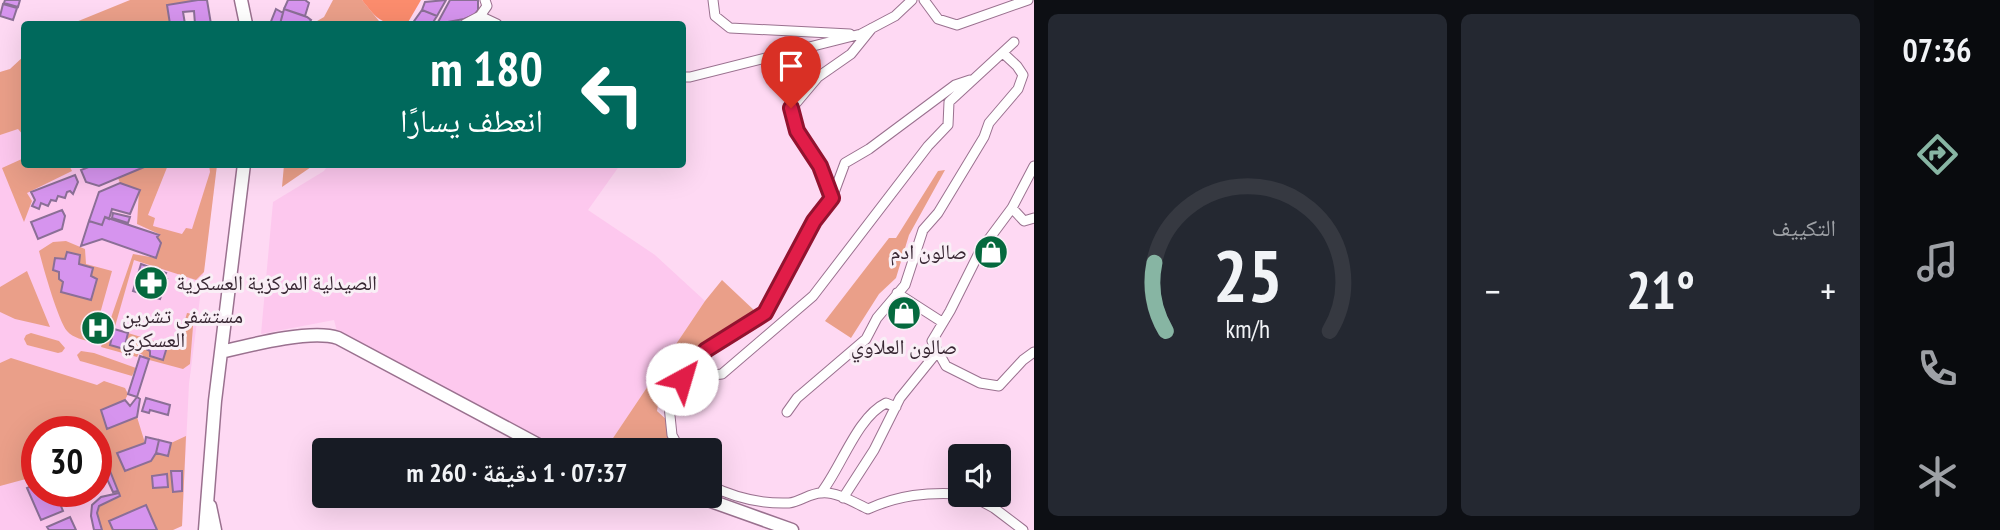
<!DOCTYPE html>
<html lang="ar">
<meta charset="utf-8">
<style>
body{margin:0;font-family:"PT Sans Narrow","Noto Naskh Arabic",sans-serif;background:#242831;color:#f1f3f6;direction:rtl;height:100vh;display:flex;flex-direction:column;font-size:26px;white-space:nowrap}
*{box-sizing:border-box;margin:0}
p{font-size:23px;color:#9ea1a6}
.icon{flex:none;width:38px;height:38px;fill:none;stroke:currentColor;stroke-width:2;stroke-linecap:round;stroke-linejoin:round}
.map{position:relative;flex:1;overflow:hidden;direction:ltr}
.side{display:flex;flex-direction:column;gap:14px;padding:14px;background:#0d0f14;width:840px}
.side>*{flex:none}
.guide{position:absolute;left:21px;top:21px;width:665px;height:147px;border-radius:7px;box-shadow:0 7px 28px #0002;direction:rtl;background:#00695c;color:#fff;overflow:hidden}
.tools{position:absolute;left:948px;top:444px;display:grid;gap:14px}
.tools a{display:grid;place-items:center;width:63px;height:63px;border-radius:7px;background:#171b24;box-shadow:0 7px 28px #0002;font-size:35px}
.speed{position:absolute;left:21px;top:416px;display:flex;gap:14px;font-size:35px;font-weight:700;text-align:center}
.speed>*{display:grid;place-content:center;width:91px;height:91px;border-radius:50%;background:#171b24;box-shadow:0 7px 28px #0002;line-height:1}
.speed .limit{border:10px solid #d22;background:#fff;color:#111}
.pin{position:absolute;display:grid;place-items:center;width:60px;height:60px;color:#fff;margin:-72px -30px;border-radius:50% 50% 50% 0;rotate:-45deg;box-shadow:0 0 7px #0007}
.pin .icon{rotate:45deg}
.me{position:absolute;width:77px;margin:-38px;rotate:39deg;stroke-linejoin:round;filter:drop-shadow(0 0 5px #0008)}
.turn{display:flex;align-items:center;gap:24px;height:147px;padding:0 28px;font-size:32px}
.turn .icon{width:91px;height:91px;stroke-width:2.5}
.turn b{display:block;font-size:49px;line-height:60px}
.big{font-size:52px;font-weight:700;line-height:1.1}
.side .tile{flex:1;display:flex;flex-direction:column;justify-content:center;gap:10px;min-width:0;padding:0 24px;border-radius:10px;background:#242831}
.side .dial{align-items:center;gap:0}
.dial svg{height:182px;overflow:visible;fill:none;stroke:#363941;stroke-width:7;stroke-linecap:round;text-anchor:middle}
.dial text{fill:#f1f3f6;stroke:none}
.heat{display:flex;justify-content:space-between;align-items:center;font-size:38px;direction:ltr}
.side .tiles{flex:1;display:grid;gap:14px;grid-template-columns:repeat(2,1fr)}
.trip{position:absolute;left:312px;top:438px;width:410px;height:70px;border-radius:7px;background:#171b24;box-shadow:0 7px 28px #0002;font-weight:700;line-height:70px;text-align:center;direction:rtl}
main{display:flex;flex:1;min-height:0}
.tabs{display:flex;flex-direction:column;width:126px;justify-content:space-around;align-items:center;background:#090b0e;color:#9ea1a6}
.tabs .icon{width:49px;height:49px}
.tabs .active{color:#87b5a3}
.tabs b{font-size:32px;color:#f1f3f6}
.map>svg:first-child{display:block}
.built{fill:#fdc8ee;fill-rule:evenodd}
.green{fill:#ea9f89}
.forest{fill:#fb8c6d}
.building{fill:#d694ee;stroke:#8b6f96;stroke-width:2}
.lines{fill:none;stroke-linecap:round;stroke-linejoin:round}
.street-casing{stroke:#9a718f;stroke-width:11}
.secondary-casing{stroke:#9a718f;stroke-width:15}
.street{stroke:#fff;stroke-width:9}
.secondary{stroke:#fff;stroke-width:12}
.route-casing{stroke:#92132f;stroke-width:18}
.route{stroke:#e11d48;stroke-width:12}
.labels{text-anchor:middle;stroke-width:6;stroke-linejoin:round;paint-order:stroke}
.poi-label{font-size:21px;fill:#372632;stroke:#f9eff6;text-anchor:start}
</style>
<main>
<nav class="tabs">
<b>07:36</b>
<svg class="icon active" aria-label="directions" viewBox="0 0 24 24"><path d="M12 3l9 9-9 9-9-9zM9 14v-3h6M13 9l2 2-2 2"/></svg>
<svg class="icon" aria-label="music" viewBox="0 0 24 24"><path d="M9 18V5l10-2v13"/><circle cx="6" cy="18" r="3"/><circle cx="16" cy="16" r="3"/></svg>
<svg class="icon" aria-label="phone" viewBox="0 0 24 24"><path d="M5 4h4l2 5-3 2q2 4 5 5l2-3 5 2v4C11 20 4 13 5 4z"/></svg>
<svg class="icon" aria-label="climate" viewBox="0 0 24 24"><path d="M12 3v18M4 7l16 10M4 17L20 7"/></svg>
</nav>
<section class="side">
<div class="tiles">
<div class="tile"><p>التكييف</p>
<div class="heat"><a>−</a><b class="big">21°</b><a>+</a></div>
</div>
<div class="tile dial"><svg viewBox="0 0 100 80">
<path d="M14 69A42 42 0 1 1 86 69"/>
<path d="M14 69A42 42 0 0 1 9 39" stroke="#87b5a3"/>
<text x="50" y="56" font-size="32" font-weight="700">25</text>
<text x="50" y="72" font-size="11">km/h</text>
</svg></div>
</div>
</section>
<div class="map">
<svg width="1034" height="530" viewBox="0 0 1034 530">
<rect width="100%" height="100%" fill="#fed9f3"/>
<path class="built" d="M24 56V164L217 165 189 384 182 526 173 530H0V72L10 69ZM37 432H96V492H37Z
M328 165H620L588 210 655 255 705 301 605 450H540L339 339 334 320 261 334 273 202 324 171Z"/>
<path class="green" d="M130 0H198L167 5 170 24H71Z
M333 0H362L379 21 377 24H312L324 17Z
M24 56V136L18 129 0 135V72L10 69Z
M24 158V164L69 165 72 171 27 193 32 201 24 222 2 168Z
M149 165H168L148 215 155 218 153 226 182 234 186 228 192 229 210 172 209 165H217L204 272 196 280 134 260 110 344 123 349 128 333 177 348 187 313 194 314 190 364 183 369 142 358 143 355 139 353 137 357 101 347 133 254 156 258 161 243 157 237 159 234 137 224 139 190 120 183 118 178Z
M284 165V164L314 165 282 187Z
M945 170 909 235 896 278 879 294 851 338 825 321 889 238H896L938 171Z
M66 241 85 249 86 264 112 271 92 342C84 340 73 338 67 331 58 320 43 267 39 251L53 242Z
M27 271 50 327 15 319 0 312V287Z
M722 280 756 312 676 361 680 368 662 381 657 411 669 422 676 450H605L705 301Z
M31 333 59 341 65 348 62 352 58 353 27 345 24 339 26 335Z
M81 351 94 353 136 368 132 376 84 362 80 361 77 355Z
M11 358 97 385 104 381 125 388 128 394 125 400 101 410 107 429 137 417 145 443 117 453 125 471 151 461 156 453 167 456 171 443 186 436 182 526 173 530H102L97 513 99 506 120 496 104 456 96 458V432H37V476L0 486V363Z"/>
<path class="forest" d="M362 0H421L407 24C381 25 377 19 362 0Z"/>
<path class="building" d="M5 0H20L18 7 4 3Z
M198 0H207L211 24H195L194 11 183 12 185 24H170L167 5Z
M288 0H305L309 3 305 16 284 9Z
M446 0 437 16 422 10 425 2Z
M450 0H478V10L474 15 464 19 437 24Z
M3 4 17 8 13 20 0 16Z
M276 9 283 13 280 24H270Z
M284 9 307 17 311 20 308 24H280Z
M422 10 437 16 432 24H412Z
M96 164H149V165L99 186 86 182 81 170Z
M75 175 78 182 73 194 70 191 67 192 65 198 58 196 56 201 51 200 48 206 41 203 39 209 32 206 35 200 31 192Z
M120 183 140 190 130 214 112 209 109 219 105 217 102 225 89 221 99 192Z
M62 210 65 216 62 229 38 239 31 222Z
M113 213 130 217 128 223 112 218Z
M105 217 159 235 157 237 161 243 156 258 102 239 81 246 89 221 102 225Z
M67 252 80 255 79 264 93 268 91 276 97 279 91 300 61 292 63 282 59 279V272L53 270 55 258 65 259Z
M141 264 166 273 163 278 167 279 160 299 133 291Z
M114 329 128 333 124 349 110 345Z
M146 340 167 347 163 360 150 356V351L144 348Z
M140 356 149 359 137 397 128 394Z
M137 397 140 399 137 417 107 429 101 410 125 400 130 406Z
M146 398 170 405 168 415 150 410 149 413 142 411Z
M146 437 159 440 156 453 151 461 125 471 117 453 145 443Z
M159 440 171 443 168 456 156 453Z
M104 456 118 491 113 492 97 457Z
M171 471H182V491L173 492Z
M167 474 168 487 153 488 152 476Z
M37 484V492H60L63 499 59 501 63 511 41 520 27 488Z
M119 493 120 496 99 506 97 513 102 530H94L91 516 92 505 101 497Z
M146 505 157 530H113L109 521Z
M70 517 76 530H49L47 527Z"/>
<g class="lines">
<g class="street-casing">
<path id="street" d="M713 0 715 16 730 28 850 34
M924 0 938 19 957 25 1028 0
M480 16 487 6 485 0
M465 24 480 16 497 24
M872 28 851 54 818 77 791 109 797 131 820 166 832 198 845 163 869 149 955 85 970 80
M682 77H690L861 34 895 16 912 0
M1034 166 1012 208 980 251 950 311 932 341 946 366 980 383 999 386 1023 360 1034 352
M1012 208 1024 221 1034 218
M897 293 942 322
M682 379 706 350 765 313 814 221 832 198
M787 412 797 398 866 339 877 318 905 285 923 230 938 213 984 137 989 123 1018 89 1023 75 1017 66 1003 53
M680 450 672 435 668 396 682 379 722 374 813 296 928 146 948 125 949 102 1014 42
M709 485C733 497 762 504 789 503 800 502 810 493 821 493 836 491 855 503 868 509 899 495 927 492 961 494
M821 493C841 468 857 417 886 403L896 407
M970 495 994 508 1023 530
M843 498 874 450 900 398 938 351"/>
</g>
<g class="secondary-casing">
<path id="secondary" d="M241 0 246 24
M221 352C250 345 311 329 338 338L548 450
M694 495 792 530
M210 506 215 530
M205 530 215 401 244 164"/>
</g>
<use href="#street" class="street"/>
<use href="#secondary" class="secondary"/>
</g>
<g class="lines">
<g class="route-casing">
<path id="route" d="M682 379 706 350 765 313 814 221 832 198 820 166 797 131 791 108"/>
</g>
<use href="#route" class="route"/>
</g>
<defs>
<g id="shop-disc" transform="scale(1.75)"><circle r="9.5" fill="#05693e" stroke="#f9eff6"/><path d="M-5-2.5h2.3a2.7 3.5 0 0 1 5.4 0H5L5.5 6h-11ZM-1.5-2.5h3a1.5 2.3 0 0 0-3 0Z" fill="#fff"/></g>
<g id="pharmacy-disc" transform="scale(1.75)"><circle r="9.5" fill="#05693e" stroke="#f9eff6"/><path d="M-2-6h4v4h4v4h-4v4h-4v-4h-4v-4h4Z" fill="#fff"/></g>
<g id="hospital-disc" transform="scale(1.75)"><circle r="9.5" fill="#05693e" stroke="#f9eff6"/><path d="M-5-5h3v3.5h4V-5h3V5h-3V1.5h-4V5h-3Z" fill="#fff"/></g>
</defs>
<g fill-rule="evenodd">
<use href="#shop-disc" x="991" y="252"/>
<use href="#pharmacy-disc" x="151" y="283"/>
<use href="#shop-disc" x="904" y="313"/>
<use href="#hospital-disc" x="98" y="328"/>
</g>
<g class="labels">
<g class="poi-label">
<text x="967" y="259" text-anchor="end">صالون ادم</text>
<text x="176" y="290">الصيدلية المركزية العسكرية</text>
<text x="122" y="323">مستشفى تشرين<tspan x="122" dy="24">العسكري</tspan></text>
<text x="904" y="354" text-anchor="middle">صالون العلاوي</text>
</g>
</g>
</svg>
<div class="tools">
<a><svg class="icon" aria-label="sound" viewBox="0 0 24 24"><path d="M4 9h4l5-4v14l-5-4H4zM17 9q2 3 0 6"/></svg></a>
</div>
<div class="speed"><div class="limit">30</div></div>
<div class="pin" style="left:791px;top:108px;background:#d93025"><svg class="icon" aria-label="arrive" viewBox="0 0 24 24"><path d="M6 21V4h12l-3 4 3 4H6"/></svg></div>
<svg class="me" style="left:682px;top:379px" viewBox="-20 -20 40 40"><circle r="19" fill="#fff"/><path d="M0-13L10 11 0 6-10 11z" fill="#e11d48"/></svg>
<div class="trip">07:37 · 1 دقيقة · 260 m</div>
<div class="guide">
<div class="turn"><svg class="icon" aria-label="left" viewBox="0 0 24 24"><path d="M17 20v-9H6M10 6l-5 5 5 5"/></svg><div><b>180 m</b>انعطف يسارًا</div></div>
</div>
</div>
</main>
